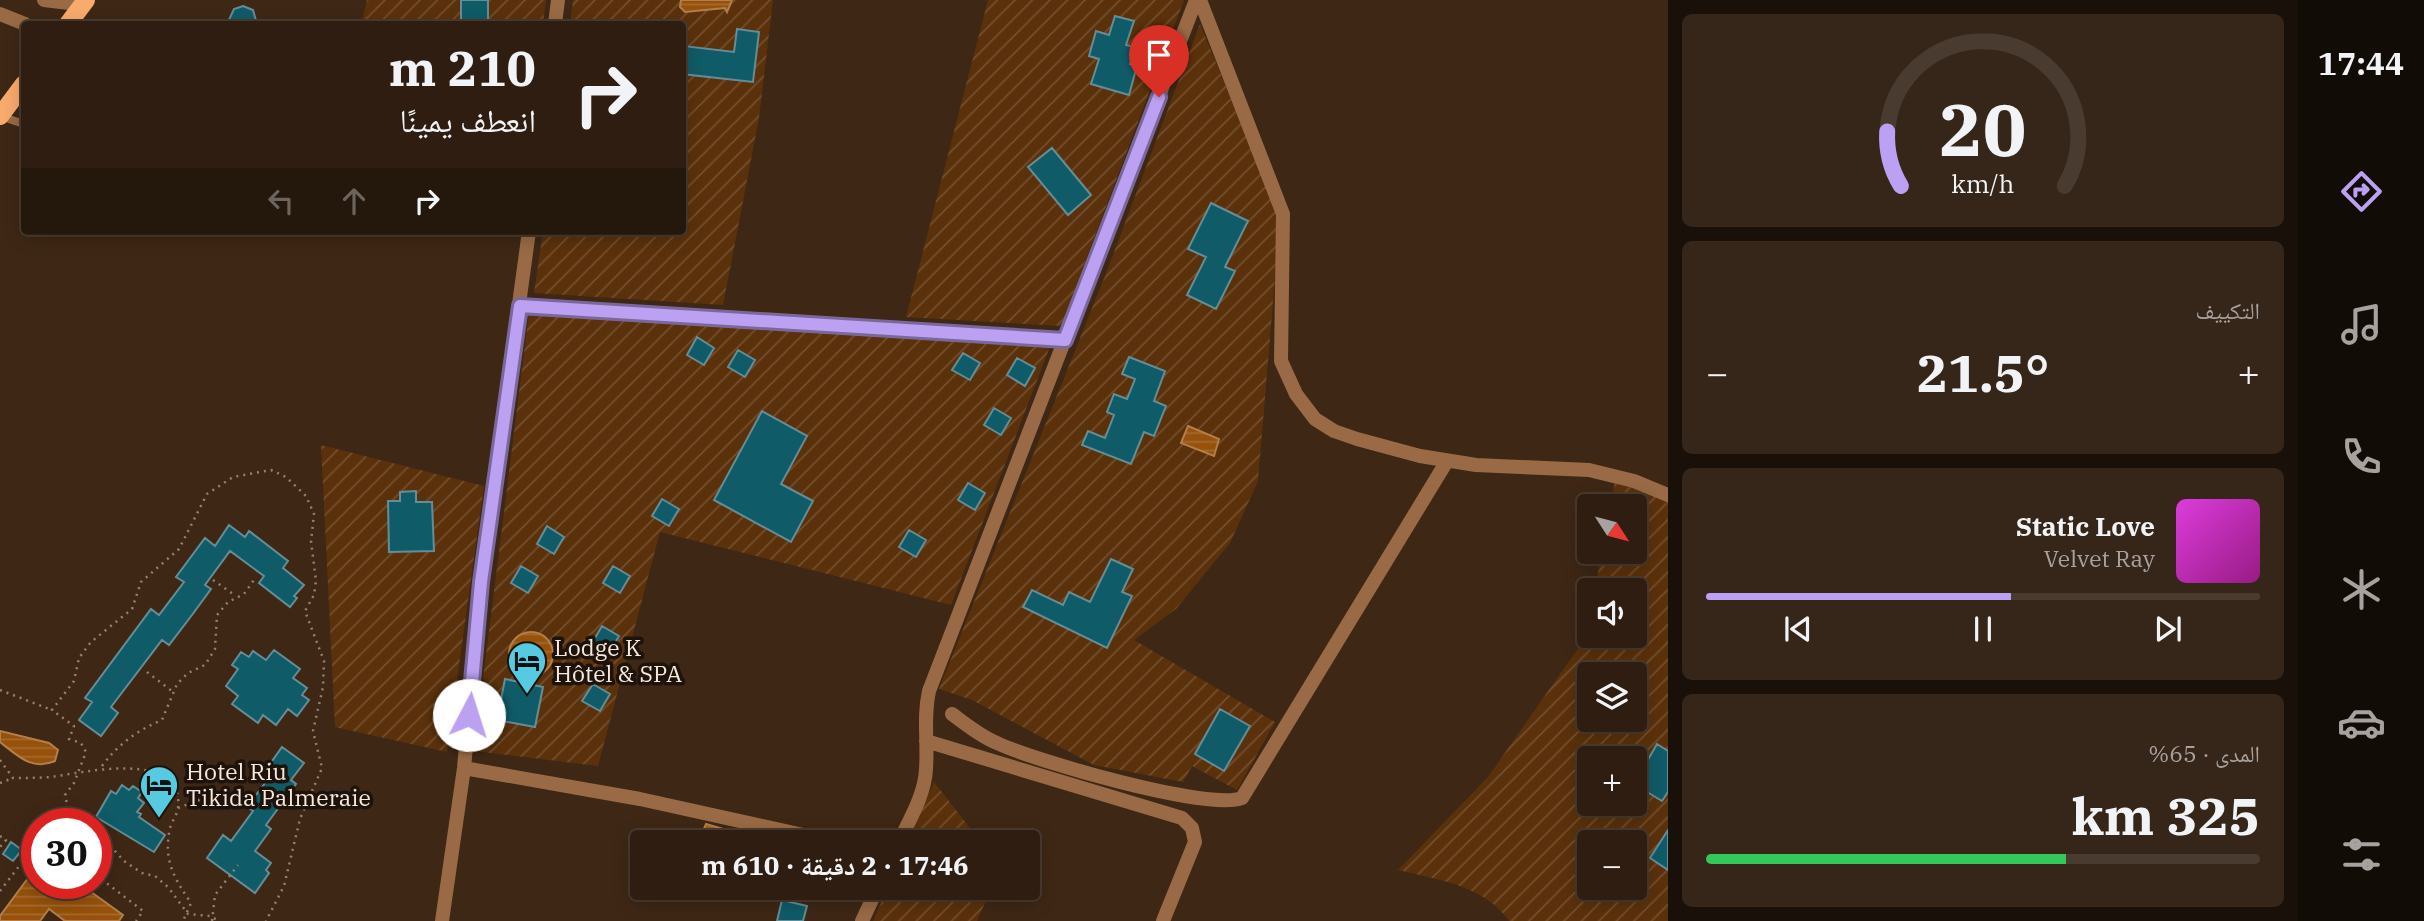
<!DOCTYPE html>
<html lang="ar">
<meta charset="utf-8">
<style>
body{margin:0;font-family:"IBM Plex Serif","Noto Naskh Arabic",serif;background:#362619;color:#f1f3f6;direction:rtl;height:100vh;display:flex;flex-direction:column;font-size:26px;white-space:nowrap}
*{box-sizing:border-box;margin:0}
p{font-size:23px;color:#a7a29f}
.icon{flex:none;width:38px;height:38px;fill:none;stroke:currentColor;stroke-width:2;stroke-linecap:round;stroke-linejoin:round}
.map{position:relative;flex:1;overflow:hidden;direction:ltr}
.panel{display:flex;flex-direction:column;gap:14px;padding:14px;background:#191009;width:630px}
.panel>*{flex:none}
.hud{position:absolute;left:21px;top:21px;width:665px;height:214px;border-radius:7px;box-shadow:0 4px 18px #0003,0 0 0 2px #493b30;direction:rtl;background:#2e1d10;color:#f1f3f6;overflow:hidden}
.needle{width:46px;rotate:126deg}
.fabs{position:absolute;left:1577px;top:494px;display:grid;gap:14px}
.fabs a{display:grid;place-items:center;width:70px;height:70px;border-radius:7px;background:#2e1d10;box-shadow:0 4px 18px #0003,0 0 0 2px #493b30;font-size:35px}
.speed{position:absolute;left:21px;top:808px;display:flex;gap:14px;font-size:35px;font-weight:700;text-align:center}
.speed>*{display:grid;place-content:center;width:91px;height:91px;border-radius:50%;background:#2e1d10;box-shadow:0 4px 18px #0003,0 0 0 2px #493b30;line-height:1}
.speed .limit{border:10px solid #d22;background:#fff;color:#111}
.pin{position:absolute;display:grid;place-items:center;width:60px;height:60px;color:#fff;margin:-72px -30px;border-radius:50% 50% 50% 0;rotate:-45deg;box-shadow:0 0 7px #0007}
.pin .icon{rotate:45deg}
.me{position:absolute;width:77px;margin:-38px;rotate:5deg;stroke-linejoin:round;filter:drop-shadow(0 0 5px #0008)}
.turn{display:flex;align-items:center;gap:24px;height:147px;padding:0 35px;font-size:32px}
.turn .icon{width:91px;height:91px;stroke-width:2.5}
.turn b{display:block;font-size:49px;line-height:60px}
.lanes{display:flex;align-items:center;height:66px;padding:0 35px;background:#0003;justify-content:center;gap:35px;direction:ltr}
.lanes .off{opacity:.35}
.big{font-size:52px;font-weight:800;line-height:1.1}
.panel .widget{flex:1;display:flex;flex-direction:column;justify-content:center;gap:10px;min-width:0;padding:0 24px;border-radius:10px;background:#362619}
.panel .dial{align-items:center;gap:0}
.dial svg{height:182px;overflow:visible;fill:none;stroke:#493b30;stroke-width:7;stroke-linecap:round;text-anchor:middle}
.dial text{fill:#f1f3f6;stroke:none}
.song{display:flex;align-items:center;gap:21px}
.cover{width:84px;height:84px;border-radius:10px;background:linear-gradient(135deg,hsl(300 70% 55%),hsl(310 70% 35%))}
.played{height:7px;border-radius:4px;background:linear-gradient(90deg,#bca0f2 55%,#493b30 55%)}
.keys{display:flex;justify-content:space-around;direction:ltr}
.heat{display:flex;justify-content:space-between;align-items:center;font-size:38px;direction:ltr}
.charge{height:10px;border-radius:5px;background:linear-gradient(90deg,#34c759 65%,#493b30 0)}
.trip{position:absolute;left:630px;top:830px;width:410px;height:70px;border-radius:7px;background:#2e1d10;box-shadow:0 4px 18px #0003,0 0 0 2px #493b30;font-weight:800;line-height:70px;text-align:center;direction:rtl}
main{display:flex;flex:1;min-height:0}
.tabs{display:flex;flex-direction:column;width:126px;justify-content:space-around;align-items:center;background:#120c06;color:#a7a29f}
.tabs .icon{width:49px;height:49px}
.tabs .on{color:#bca0f2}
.tabs b{font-size:32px;color:#f1f3f6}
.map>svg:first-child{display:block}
.garden{fill:url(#garden-furrows);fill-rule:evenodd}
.water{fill:url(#water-rules);stroke:#b37e4a;stroke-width:2}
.building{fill:#105b68;stroke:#658d96;stroke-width:2}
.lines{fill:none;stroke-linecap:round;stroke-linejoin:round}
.path{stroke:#948172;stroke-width:2.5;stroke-dasharray:2 5;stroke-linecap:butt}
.service{stroke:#996a45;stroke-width:8}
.minor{stroke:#996a45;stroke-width:14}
.primary{stroke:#f9aa6d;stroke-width:18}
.route-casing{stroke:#7a689d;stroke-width:18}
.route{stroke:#bca0f2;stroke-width:12}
.labels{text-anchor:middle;stroke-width:7;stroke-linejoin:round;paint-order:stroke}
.poi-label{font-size:23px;fill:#f7e8dc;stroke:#1d130b;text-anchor:start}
</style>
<main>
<nav class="tabs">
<b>17:44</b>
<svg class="icon on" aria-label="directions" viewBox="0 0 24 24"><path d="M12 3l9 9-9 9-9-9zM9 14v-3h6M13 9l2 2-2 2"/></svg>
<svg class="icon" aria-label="music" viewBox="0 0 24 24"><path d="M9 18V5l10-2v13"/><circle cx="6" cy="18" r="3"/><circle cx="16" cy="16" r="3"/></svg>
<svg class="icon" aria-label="phone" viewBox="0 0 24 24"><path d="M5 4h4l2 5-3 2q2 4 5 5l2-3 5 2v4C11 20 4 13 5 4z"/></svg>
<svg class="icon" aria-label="climate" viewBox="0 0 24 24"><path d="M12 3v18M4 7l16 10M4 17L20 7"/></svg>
<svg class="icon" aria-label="car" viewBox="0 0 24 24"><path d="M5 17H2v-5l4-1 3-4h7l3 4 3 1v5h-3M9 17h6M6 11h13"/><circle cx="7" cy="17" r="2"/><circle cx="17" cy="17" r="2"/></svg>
<svg class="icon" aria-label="filters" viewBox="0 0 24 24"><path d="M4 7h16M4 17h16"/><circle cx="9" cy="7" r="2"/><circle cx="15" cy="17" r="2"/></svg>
</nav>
<section class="panel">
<div class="widget dial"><svg viewBox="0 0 100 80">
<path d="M14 69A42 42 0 1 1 86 69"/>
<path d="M14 69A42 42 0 0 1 8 45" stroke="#bca0f2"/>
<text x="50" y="56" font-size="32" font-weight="700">20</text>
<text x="50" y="72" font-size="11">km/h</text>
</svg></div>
<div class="widget"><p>التكييف</p>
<div class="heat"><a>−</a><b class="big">21.5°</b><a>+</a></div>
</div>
<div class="widget">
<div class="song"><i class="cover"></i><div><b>Static Love</b><p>Velvet Ray</p></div></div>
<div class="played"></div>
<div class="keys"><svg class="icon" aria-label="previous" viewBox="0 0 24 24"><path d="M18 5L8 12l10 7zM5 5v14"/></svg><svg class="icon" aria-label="pause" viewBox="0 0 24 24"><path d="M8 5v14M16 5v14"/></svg><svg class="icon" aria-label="next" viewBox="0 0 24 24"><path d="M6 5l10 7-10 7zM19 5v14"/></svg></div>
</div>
<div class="widget"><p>المدى · 65%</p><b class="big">325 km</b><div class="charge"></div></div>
</section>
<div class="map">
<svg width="1668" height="921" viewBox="0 0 1668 921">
<defs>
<pattern id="garden-furrows" width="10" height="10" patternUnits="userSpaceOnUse" patternTransform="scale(1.75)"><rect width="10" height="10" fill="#5b310b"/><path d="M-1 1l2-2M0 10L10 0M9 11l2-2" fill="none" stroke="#734f2e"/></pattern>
<pattern id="water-rules" width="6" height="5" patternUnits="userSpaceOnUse" patternTransform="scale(1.75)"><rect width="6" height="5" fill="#96510b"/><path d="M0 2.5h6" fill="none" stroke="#a56a2e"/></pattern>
</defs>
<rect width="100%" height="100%" fill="#3e2715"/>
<path class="garden" d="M367 0H546L543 24H361Z
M573 0H773L759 118 723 305 534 293 543 231H682V24H570Z
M988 0H1184L1061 326 906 317Z
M1200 24 1280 218 1258 481 1230 543 1176 609 1134 640 1275 722 1237 790 1192 766 1183 782 1094 765 972 700 939 689 1105 276Z
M529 313 1051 344 951 605 660 532 598 766 474 751Z
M321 445 484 486 447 752 335 727Z
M1616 476 1668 498V921H1509C1484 885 1438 880 1398 870L1488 777 1586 637 1589 620V635H1634V590H1595L1602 551H1634V506H1610ZM1589 674H1634V719H1589ZM1589 758H1634V803H1589ZM1589 842H1634V887H1589Z
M934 782 981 842H908Z
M888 887H992L977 921H873Z"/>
<path class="water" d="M681 0H732L727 12 725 8 685 12 680 7Z
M1188 426 1219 439 1214 456 1181 443Z
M509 654a22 22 0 1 1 44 0a22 22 0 1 1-44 0Z
M0 731 49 743 58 750 55 761C32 771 18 756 0 742Z
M706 824 730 831 728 842 700 838Z
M37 866V884H80L123 915 119 921H65L49 909 40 921H0V916Z"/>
<path class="building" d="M461 0H488V24H461Z
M243 6 253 10 257 24H227L234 9Z
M1115 16 1134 21 1126 45 1135 47 1130 64 1137 66 1129 95 1091 84 1099 59 1089 56 1096 31 1109 35Z
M737 29 759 32 753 82 682 74 684 46 734 52Z
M1052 148 1091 195 1068 215 1028 167Z
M1211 203 1248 221 1225 267 1235 271 1216 309 1187 295 1206 257 1188 249Z
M697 337 714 348 704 365 687 355Z
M738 350 755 360 745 377 728 367Z
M963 353 980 363 970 380 952 370Z
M1129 357 1165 371 1154 401 1166 406 1154 436 1144 432 1131 464 1082 445 1088 431 1105 438 1114 415 1107 412 1114 394 1127 399 1135 379 1122 374Z
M1017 358 1035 368 1025 386 1007 375Z
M994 408 1011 418 1001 435 984 425Z
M762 411 807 436 781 484 813 501 791 542 714 500Z
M968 483 985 493 975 510 958 500Z
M416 491V502H432L434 551 389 552 388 501H400V492Z
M662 499 679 509 669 526 652 516Z
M229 525 245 537 249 531 288 561 283 568 304 585 294 596 297 598 290 607 259 583 264 576 230 551 205 585 211 589 192 615 169 645 162 640 111 707 118 713 101 736 79 720 92 702 85 698 151 609 159 615 184 582 176 577 205 538 215 546Z
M547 526 564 537 554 554 537 544Z
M909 530 926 540 916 557 899 547Z
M1111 559 1133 569 1122 592 1132 596 1107 648 1023 607 1032 590 1063 605 1069 592 1090 602Z
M521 566 538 576 528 593 511 583Z
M613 566 630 576 620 593 603 583Z
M602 626 619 636 609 653 592 643Z
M274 650 300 669 293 678 307 688 302 695 309 700 297 716 288 709 276 725 263 715 258 723 232 704 238 696 226 686 238 669 232 665 241 652 249 657 253 651 266 660Z
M505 679 543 687 535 727 497 720Z
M593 684 610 694 600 711 582 701Z
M1220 709 1250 726 1224 771 1195 754Z
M1657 744 1668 751V792L1662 801 1634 784Z
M282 747 304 763 291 780 296 784 266 825 271 829 255 851 271 863 266 870 269 873 255 893 207 858 223 835 231 841 253 811 247 807 271 775 265 771Z
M122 785 129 790 133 786 142 792 138 798 144 803 137 812 141 814 139 817 165 835 154 852 96 817 111 791 116 794Z
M1668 830V870L1650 858Z
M11 842 22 850 13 861 3 854Z
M782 900 807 906 803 921H777Z"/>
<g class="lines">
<path class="path" d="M213 580 236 596
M147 672 172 691
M0 690 52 710
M0 760 13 778C26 778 38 778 51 777 81 773 185 748 178 808 177 815 172 821 170 828 163 860 174 878 191 903L183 921
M102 766C118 744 138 730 162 720L177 684 188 673 205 665 215 649 217 615 228 602 244 594 256 577
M0 783 13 778
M178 808 226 790 243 802
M90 824 69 813 65 795 74 783 86 752 81 743 69 739 74 726 52 710 74 681 79 658 91 642 132 609 141 582 179 549 207 494 233 477 271 470 286 477 306 496 314 514 311 541 316 581 314 595 305 611 324 661 323 687 313 731 322 768 300 819 284 886 266 921
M96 830 124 861 142 873 155 876 168 887 188 914 210 916 219 921
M0 836 6 840 0 847
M96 875 143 911 136 921
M0 891 37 843
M212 921 215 895 238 865"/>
<path class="service" d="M0 116 24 124"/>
<path class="minor" d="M44 0 69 3 85 0
M1200 0 1283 214 1281 361 1296 394 1315 419 1334 431 1357 439 1420 456 1476 465 1589 470 1634 481 1668 495
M0 14 25 24
M555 24 558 0
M520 306 1064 340
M952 714C967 725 980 736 997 743 1035 761 1208 811 1242 798L1447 461
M926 741 1182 818 1192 828 1195 842 1163 921
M464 768 640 799 835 842
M899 842C910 819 925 794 926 769 928 741 923 718 929 691L1196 0
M442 921 464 768 481 582 529 231
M862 921 878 887"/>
<path class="primary" d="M68 24 86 0
M0 116 24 84"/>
</g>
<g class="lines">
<g class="route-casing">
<path id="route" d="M469 715 481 582 520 306 1065 340 1159 97"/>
</g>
<use href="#route" class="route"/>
</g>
<defs>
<g id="hotel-pin" transform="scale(2.0125)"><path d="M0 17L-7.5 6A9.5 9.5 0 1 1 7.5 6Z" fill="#55cae0" stroke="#1d130b"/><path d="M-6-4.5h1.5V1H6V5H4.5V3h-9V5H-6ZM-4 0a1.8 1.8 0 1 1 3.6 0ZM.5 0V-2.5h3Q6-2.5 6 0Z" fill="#111"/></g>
</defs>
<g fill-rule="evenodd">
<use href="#hotel-pin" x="527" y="661"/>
<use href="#hotel-pin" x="159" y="785"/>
</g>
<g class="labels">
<g class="poi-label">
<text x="554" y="656">Lodge K<tspan x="554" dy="26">Hôtel &amp; SPA</tspan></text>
<text x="186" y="780">Hotel Riu<tspan x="186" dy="26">Tikida Palmeraie</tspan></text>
</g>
</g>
</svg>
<div class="fabs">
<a><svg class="needle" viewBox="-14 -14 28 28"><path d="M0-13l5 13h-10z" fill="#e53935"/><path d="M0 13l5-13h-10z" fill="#a7a29f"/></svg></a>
<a><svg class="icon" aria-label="sound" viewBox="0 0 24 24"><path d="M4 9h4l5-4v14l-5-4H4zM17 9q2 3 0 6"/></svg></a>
<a><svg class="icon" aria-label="layers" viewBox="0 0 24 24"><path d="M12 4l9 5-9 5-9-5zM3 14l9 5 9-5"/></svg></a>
<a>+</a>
<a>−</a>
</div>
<div class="speed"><div class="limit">30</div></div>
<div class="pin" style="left:1159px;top:97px;background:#d93025"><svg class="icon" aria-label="arrive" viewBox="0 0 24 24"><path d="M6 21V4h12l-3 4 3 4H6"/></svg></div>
<svg class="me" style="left:469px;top:715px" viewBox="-20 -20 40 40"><circle r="19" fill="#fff"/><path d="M0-13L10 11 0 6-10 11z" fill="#bca0f2"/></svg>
<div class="trip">17:46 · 2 دقيقة · 610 m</div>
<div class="hud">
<div class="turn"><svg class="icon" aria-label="right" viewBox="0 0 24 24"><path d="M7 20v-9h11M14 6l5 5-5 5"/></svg><div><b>210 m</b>انعطف يمينًا</div></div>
<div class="lanes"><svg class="icon off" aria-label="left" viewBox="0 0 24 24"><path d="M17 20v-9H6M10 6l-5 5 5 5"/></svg><svg class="icon off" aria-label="ahead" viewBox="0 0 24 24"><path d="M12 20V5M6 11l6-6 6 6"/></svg><svg class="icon" aria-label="right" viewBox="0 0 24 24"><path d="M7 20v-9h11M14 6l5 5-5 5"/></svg></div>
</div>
</div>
</main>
